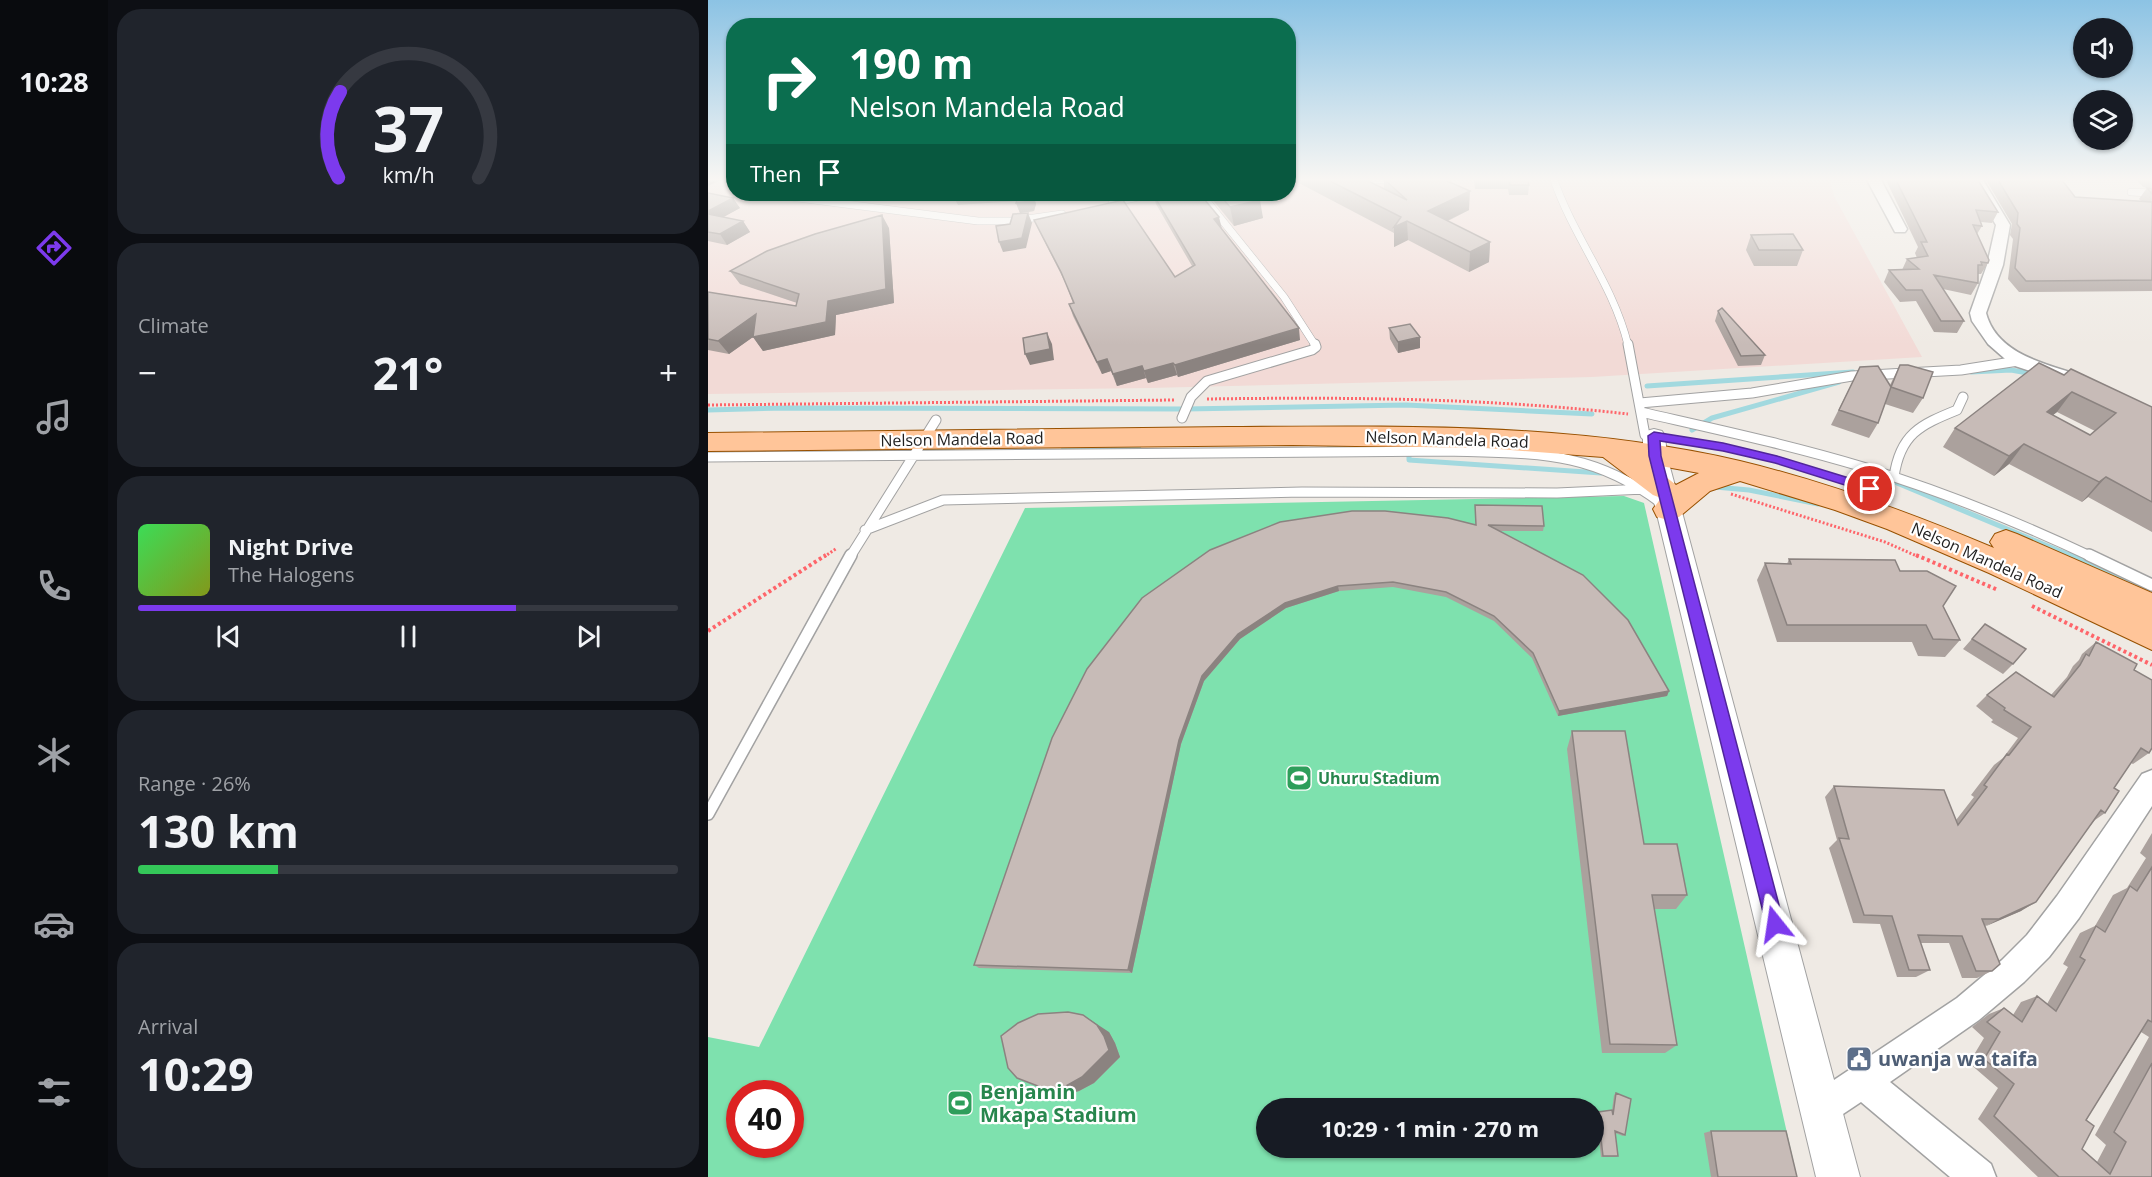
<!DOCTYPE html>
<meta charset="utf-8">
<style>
body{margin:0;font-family:"Open Sans",sans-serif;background:#20242c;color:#f1f3f6;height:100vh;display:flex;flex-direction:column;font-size:22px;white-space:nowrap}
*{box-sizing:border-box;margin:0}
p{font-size:20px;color:#9ea1a6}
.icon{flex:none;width:33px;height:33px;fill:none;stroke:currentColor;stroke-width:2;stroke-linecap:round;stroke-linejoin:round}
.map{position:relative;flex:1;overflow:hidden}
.drawer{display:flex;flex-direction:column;gap:9px;padding:9px;background:#0d0f14;width:600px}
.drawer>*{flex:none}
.banner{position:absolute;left:18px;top:18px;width:570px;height:183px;border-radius:24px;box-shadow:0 2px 4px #0004;background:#0b6e4f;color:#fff;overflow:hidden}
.buttons{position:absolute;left:1365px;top:18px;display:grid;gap:12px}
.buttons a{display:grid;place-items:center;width:60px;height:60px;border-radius:50%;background:#171b24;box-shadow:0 2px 4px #0004;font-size:30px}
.speed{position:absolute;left:18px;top:1080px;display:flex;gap:12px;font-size:30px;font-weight:700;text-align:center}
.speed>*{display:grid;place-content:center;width:78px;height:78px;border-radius:50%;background:#171b24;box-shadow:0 2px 4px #0004;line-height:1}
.speed .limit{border:9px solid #d22;background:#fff;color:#111}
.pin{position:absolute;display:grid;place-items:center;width:51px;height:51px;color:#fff;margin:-26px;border:3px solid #fff;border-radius:50%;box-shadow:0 2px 6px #0007}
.me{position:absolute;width:66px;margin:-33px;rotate:345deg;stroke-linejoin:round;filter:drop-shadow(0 0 4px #0008)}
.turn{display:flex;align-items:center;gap:21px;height:126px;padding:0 24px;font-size:27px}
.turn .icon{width:78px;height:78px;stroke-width:2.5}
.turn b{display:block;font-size:42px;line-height:51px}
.then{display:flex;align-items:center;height:57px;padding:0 24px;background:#0003;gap:12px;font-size:22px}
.big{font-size:45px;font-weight:700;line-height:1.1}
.drawer .card{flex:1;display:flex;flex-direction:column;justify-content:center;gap:9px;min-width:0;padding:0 21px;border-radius:24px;background:#20242c}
.drawer .dial{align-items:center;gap:0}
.dial svg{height:156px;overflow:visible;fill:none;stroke:#363941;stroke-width:7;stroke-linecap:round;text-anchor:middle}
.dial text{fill:#f1f3f6;stroke:none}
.song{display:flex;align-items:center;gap:18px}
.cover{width:72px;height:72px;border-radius:9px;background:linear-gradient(135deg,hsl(130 70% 55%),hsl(70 70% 35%))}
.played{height:6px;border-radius:3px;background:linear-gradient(90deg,#7c3aed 70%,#363941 70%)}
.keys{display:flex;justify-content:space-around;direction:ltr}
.heat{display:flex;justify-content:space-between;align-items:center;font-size:33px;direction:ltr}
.charge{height:9px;border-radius:4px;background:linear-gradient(90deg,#34c759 26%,#363941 0)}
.trip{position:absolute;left:548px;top:1098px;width:348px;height:60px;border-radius:30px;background:#171b24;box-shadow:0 2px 4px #0004;font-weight:700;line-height:60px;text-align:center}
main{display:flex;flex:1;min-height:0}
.menu{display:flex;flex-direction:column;width:108px;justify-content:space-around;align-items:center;background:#090b0e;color:#9ea1a6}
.menu .icon{width:42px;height:42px}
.menu .selected{color:#7c3aed}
.menu b{font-size:27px;color:#f1f3f6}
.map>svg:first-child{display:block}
.military{fill:#f2dad6}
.pitch{fill:#7ee1ae;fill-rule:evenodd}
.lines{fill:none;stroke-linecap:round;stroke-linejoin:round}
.stream-far1{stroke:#a2d9df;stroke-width:5}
.stream{stroke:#a2d9df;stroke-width:7}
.service-far2-casing{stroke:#a2a2a2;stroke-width:8}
.service-far1-casing{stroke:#a2a2a2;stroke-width:11}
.service-casing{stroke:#a2a2a2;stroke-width:14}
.minor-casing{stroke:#a2a2a2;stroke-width:3}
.tertiary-casing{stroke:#a2a2a2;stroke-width:2}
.primary-casing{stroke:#985100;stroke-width:2}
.path-far1{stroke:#fe656a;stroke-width:3;stroke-dasharray:2 2;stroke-linecap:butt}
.path{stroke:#fe656a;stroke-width:4;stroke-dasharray:3 3;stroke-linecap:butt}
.service-far2{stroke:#fff;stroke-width:7}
.service-far1{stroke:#fff;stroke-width:9}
.service{stroke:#fff;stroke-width:11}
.minor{fill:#fff;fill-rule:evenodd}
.tertiary{fill:#fff;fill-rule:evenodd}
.primary{fill:#ffc599;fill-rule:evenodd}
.wall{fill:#aba19d;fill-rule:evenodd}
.shaded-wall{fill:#8b8380}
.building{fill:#c7bbb7;stroke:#8b8380;stroke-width:1.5;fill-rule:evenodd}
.route{fill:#7c3aed;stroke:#51269a;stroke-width:1.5}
.labels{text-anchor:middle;stroke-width:4.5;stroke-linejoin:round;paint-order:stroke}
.street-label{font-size:16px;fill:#1e1e1e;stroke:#fff}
.leisure-label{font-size:16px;font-weight:bold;fill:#27864d;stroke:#fff;text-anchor:start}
.near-service-label{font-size:20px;font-weight:bold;fill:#4e5e75;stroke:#fff;text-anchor:start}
.near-leisure-label{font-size:20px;font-weight:bold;fill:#27864d;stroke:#fff;text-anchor:start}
</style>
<main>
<nav class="menu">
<b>10:28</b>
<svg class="icon selected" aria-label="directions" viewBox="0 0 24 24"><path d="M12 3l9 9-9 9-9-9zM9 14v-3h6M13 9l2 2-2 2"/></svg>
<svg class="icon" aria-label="music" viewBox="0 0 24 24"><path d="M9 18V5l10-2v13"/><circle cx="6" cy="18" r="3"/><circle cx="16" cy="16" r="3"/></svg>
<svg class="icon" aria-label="phone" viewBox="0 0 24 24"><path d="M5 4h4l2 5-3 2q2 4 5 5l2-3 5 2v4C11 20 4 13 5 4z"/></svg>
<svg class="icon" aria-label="climate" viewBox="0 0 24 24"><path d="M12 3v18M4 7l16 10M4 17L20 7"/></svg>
<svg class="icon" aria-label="car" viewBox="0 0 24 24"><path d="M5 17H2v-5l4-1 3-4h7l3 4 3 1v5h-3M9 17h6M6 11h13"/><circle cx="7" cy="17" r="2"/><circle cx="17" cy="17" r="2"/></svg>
<svg class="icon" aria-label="filters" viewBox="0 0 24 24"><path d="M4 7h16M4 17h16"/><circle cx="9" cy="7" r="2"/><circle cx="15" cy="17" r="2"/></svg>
</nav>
<section class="drawer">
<div class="card dial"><svg viewBox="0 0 100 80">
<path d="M14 69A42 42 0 1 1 86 69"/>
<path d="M14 69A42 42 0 0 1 15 25" stroke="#7c3aed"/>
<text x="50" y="56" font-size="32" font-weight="700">37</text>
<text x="50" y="72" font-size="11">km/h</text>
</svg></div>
<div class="card"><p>Climate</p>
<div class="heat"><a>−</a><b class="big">21°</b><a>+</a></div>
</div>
<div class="card">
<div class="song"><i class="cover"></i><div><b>Night Drive</b><p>The Halogens</p></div></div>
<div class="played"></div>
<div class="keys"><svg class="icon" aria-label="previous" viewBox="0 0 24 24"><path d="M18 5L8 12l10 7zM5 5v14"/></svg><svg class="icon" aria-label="pause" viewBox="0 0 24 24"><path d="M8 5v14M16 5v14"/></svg><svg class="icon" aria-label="next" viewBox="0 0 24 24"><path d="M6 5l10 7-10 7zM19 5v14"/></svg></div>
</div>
<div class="card"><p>Range · 26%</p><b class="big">130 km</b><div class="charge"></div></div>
<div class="card"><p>Arrival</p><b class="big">10:29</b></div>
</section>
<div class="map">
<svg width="1444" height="1177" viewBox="0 0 1444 1177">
<rect width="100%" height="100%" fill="#efeae4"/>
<path class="military" d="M0 180H25L26 194H580L581 180H1122L1126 196 1214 357 884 377 441 388 0 394Z"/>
<path class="pitch" d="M916 496 936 503 1089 1177H0V1037L51 1047 317 508ZM32 1094H82V1144H32ZM558 1108H885V1148H558Z"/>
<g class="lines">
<path class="stream-far1" d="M1263 372 1303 370 1325 374
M939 386 1145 372
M0 410 78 408 477 409 698 405 884 414
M984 430 1004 418 1131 382
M621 448 686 446
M701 449V460L893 473
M355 450 431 449
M151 451H245
M1189 483 1366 557
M1007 487 1041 490 1110 504"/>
<path class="stream" d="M1362 555 1444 591"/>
<g class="service-far2-casing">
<path id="service-far2" d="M658 180H680
M846 180C866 238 905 284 920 345
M1423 192 1444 193
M59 194 270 221H305L354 214
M493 194 576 297 607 345
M404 203 443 194"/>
</g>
<g class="service-far1-casing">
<path id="service-far1" d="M920 344 937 435
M932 403 1044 393 1144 376 1253 370 1310 361
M933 412C1007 429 1082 445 1155 467 1233 491 1310 522 1384 557
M474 418 483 397 499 381 604 350 608 347 607 344
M0 457 741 451C825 454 882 449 953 503
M1186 477C1192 434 1212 425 1249 410L1255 397
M157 530 235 500 594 492 849 493 937 489
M142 557 228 420"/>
</g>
<g class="service-casing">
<path id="service" d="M1381 555 1444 585
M0 814 143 555"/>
</g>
<g class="minor-casing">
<path id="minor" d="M1159 180H1173L1199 229 1197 232H1187Z
M1261 180H1275L1302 225 1295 265 1278 313C1288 351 1330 362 1362 372L1365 376 1362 380H1350L1304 365 1280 344 1264 321 1262 313 1279 265 1288 225Z
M1444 770V806L1371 918 1341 957 1316 982 1271 1020 1182 1082 1283 1164 1288 1177H1242L1153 1102 1126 1120 1114 1125 1102 1120 1097 1108 1102 1096 1249 998 1294 960 1319 935 1349 896 1434 774Z"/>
</g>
<g class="tertiary-casing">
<path id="tertiary" d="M946 429 954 431 957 436 959 456 1152 1177H1108L935 456V436L938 431Z"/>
</g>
<g class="primary-casing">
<path id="primary" d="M520 427C690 426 865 422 1032 461 1119 482 1203 513 1286 548L1282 542 1287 534 1298 530 1309 534 1444 593V650L1281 573 1179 529 1127 510 1032 481 1002 491 971 517 960 520 949 517 945 509 953 498 945 495 895 457 777 448 584 445 0 451V433ZM942 464 991 473 968 485Z"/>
</g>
<path class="path-far1" d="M499 399C640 397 780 398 920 414
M0 405 467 400
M1023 494 1177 542 1211 557
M116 557 129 548"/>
<path class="path" d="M1208 555 1290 590
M1324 606 1444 665
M0 631 118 555"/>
<use href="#service-far2" class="service-far2"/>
<use href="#service-far1" class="service-far1"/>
<use href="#service" class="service"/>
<use href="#minor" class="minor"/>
<use href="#tertiary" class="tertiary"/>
<use href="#primary" class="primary"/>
</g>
<path class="wall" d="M589 180H658L676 189V180H737L761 210 740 221 782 242 781 262 761 272 700 240 686 247V233L589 182Z
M766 180H820L821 185 820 195H801L800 189H767Z
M1178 180H1270L1290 212 1284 223 1273 222 1274 226 1269 234 1280 263 1273 274H1270V283L1263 295 1235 289 1256 321 1249 333 1226 332 1208 301 1192 302 1176 282 1181 270H1194L1199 259 1209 258 1207 253 1210 247Z
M1278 180H1354L1367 197 1433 201 1431 199 1439 188H1441L1435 187 1429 180H1444V291L1311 292 1300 279 1305 239 1302 235 1304 224Z
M0 193 32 208 15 217 35 221 42 232 19 245 0 241Z
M244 194H331L329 199H327L328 204 326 211 312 213 308 203 309 201 250 205Z
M445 194 514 229 592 340 470 377 469 375 440 383 438 378 409 386 403 371 394 374 365 316 361 304 365 303 358 284 331 231 326 220 467 277 484 266 448 204Z
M500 194H546L555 218 526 226Z
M181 228 186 303 128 315 127 335 55 351 45 337 21 354 0 350V292L88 306 89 303 32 284 22 271Z
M1043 235 1095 250 1089 266H1046L1038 250Z
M1010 311 1057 355 1053 365 1030 366 1007 321Z
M681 328 712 348 690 353 682 339Z
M1192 365 1215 398 1205 413 1177 404 1170 423 1161 438 1123 425 1152 367 1182 385Z
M1356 375 1444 407V532L1380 497 1374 502 1301 464 1286 476 1235 447 1247 428ZM1349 412 1387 431 1382 435 1345 415Z
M767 505 836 526 835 531H791L961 691 959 696 850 716 824 658 786 621 738 597 685 587 631 591 578 608 532 639 496 681 473 744 424 973 271 968 266 965 379 669 768 525Z
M1081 559 1192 571 1235 606 1252 640 1237 657 1210 656 1204 642H1069L1049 580 1057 563 1079 564Z
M1277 624 1305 664 1295 674 1255 649Z
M1388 642 1426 670 1441 753 1425 764 1423 763 1406 788 1397 813 1387 820 1313 911 1277 926 1284 971 1269 978H1254L1241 943H1212L1222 970 1208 977H1189L1172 924 1145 923 1121 848 1129 840 1117 797 1126 786 1248 820 1266 797 1263 795 1286 765 1295 758 1310 738 1283 722 1285 720 1268 706 1279 695H1343L1359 677 1365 666 1371 660 1374 654Z
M864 731 936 844 979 895 968 909H946L969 1045 957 1053H894L859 749Z
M1444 833V1177H1330L1270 1119 1290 1088 1261 1063 1276 1038 1264 1027 1281 1014 1296 1008 1305 1015 1313 1002 1329 996 1339 1004 1360 967 1355 964 1372 933 1387 926 1405 895 1419 888 1438 858 1432 853ZM1433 1032 1441 1037 1387 1135 1398 1145 1389 1162 1374 1149 1378 1120Z
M401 1032 407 1043 412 1057 386 1083 371 1091 357 1095 349 1093 309 1078Z
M908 1093 917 1135 915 1136 907 1133 910 1156 908 1157H893L888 1113 890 1112 904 1110 906 1095Z
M1003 1131 1089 1177H1003L996 1133Z"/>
<path class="shaded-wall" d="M0 180H13L0 186Z
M762 191 761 210 720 230V211Z
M324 194 328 204 326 211 312 213 308 203Z
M25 198 32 208 3 224 0 219V211Z
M552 200 555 218 526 226 522 207Z
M320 213 324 223 318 248 295 252 291 242Z
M174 215 181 228 186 303 128 315 127 335 55 351 45 337 21 354 10 341 48 314 120 301Z
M511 217 514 229 506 219Z
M35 221 42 232 19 245 12 234Z
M699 221 700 240 686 247V227Z
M782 242 781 262 761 272 762 252Z
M591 328 592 340 470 377 467 365Z
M339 333 344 344 346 360 322 365 317 354Z
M712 337V348L690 353V342Z
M399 359 403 371 394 374 389 362Z
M465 363 469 375 440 383 436 371Z
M434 366 438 378 409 386 405 374Z
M1364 392 1349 412 1324 431 1339 412Z
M1316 444 1301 464 1286 476 1301 456Z
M1398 477 1380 497 1374 502 1391 482Z
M630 586 631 591 578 608 532 639 496 681 473 744 424 973 420 970 471 740 494 676 530 634 577 603Z
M961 691 959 696 850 716 851 711Z
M1328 902 1313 911 1276 927 1291 919Z
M375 1015 401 1032 407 1043 412 1057 386 1083 371 1091 357 1095 344 1089Z"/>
<path class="building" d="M620 180H658L699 200 677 180H737L762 191 720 211 782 242 762 252 699 221 686 227 693 217Z
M801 180H820L821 185H802Z
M1188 180H1270L1290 212 1268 210 1274 226 1265 225 1281 260 1280 263 1273 262 1274 265H1270V283L1226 275 1256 321H1233L1214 290H1198L1181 270 1211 269 1199 259 1220 256 1213 242H1219Z
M1290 180H1354L1367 197 1444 202V280L1318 281 1307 268 1312 228 1309 224 1310 213Z
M1439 188 1444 189V194Z
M0 193 25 198 0 211Z
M311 194H324L322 201 308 203Z
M445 194H492L511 217 506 219 591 328 467 365 465 363 436 371 434 366 405 374 399 359 389 362 361 304 366 303 353 272 326 220 415 200 467 277 487 265Z
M511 194H546L552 200 522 207Z
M320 213 314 238 291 242 288 226 302 224 305 214Z
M0 214 35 221 12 234 0 232Z
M174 215 178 289 120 301 118 322 45 337 48 314 10 341 0 339V292L88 306 91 294 22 271 59 251 107 234Z
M1085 234 1095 250H1051L1043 235Z
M1014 308 1057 355 1033 356 1010 311Z
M702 324 712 337 690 342 681 328Z
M339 333 342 349 317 354 315 338Z
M1331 363 1356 375 1363 369 1444 407V502L1398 477 1391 482 1316 444 1301 456 1247 428ZM1364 392 1408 413 1382 435 1339 412Z
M1192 365H1200L1225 372 1215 398 1183 387 1170 423 1131 410 1152 367 1170 366 1183 387Z
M767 505 834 506 836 526 780 525 875 575 920 620 961 691 851 711 825 653 786 616 738 592 685 582 630 586 577 603 530 634 494 676 471 740 420 970 266 965 344 738 379 669 434 598 502 550 572 522 644 511H677L740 518 768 525Z
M1081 559 1187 560 1192 571H1219L1248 586 1235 606 1252 640 1225 639 1218 625H1079L1057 563 1083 564Z
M1277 624 1318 649 1305 664 1264 639Z
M1388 642 1429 664 1426 670 1444 680V748L1441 753 1433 748 1406 788 1411 791 1397 813 1393 810 1328 902 1291 919H1274L1292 964 1284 971H1268L1254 936 1210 935 1222 970H1201L1184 916 1156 915 1131 838 1141 839 1126 786 1236 790 1250 825 1279 787 1276 785 1299 754 1301 755 1323 727 1296 710 1297 708 1279 695 1308 672 1346 697 1372 665 1378 654 1381 656Z
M864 731H917L936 844H969L979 895H944L969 1045 902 1044Z
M1444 867V1022L1440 1020 1378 1120 1386 1126 1374 1149 1402 1174 1418 1142 1406 1132 1444 1063V1177H1351L1286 1116 1306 1084 1276 1059 1292 1032 1279 1022 1296 1008 1314 1022 1329 996 1348 1011 1377 960 1372 957 1388 926 1397 932 1422 886 1429 891Z
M360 1012 375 1015 389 1025 396 1036 401 1050 374 1077 358 1086 344 1089 335 1088 309 1078 300 1068 293 1036 310 1023 330 1014Z
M908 1093 923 1099 917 1135 907 1131 910 1156H895L890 1112 904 1110 905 1115Z
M1003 1131H1078L1089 1177H1010Z"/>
<linearGradient id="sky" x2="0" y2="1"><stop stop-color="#8cc3e4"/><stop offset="0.52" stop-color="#f8f6f3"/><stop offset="1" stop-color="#f8f6f3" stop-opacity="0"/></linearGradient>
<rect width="1444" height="345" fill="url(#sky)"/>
<path class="route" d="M946 432 1015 443 1069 456 1167 486 1169 489 1162 493 1067 463 1015 451 952 441 953 456 1076 924 1073 931 1067 933 1060 931 1058 924 941 456 940 436Z"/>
<defs>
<g id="stadium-square" transform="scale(1.35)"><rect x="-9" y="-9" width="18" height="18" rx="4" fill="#2e9e5b" stroke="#fff"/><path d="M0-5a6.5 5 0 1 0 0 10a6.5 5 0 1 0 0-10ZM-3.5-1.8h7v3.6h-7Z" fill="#fff"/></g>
<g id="civic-square" transform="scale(1.35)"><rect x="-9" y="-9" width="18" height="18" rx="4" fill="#5c6f8a" stroke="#fff"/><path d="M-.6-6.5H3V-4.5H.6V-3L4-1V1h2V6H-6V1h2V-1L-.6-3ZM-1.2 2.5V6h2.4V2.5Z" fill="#fff"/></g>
</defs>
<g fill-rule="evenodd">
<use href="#stadium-square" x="591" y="778"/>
<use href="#civic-square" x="1151" y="1059"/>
<use href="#stadium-square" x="252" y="1103"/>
</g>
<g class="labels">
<g class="street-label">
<text transform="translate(254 439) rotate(-1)" y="6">Nelson Mandela Road</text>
<text transform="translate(739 439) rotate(2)" y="6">Nelson Mandela Road</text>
<text transform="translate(1279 560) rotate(24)" y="6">Nelson Mandela Road</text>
</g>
<g class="leisure-label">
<text x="610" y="784">Uhuru Stadium</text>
</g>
<g class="near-service-label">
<text x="1170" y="1066">uwanja wa taifa</text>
</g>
<g class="near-leisure-label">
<text x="272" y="1099">Benjamin<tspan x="272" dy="23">Mkapa Stadium</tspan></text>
</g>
</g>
</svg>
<div class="buttons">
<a><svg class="icon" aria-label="sound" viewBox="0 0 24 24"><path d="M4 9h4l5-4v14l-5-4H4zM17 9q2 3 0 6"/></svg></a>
<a><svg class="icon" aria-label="layers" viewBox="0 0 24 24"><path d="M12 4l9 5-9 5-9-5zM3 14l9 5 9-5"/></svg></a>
</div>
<div class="speed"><div class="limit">40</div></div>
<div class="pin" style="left:1162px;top:489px;background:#d93025"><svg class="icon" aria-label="arrive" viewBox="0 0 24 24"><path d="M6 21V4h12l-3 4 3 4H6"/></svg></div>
<svg class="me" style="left:1067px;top:924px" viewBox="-20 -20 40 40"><path d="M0-17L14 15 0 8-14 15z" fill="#7c3aed" stroke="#fff" stroke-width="4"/></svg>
<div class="trip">10:29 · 1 min · 270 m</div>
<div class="banner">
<div class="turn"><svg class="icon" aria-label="right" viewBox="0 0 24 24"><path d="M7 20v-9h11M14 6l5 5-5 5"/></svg><div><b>190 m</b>Nelson Mandela Road</div></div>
<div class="then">Then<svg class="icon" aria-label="arrive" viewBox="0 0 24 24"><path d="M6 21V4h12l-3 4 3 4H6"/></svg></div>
</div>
</div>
</main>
